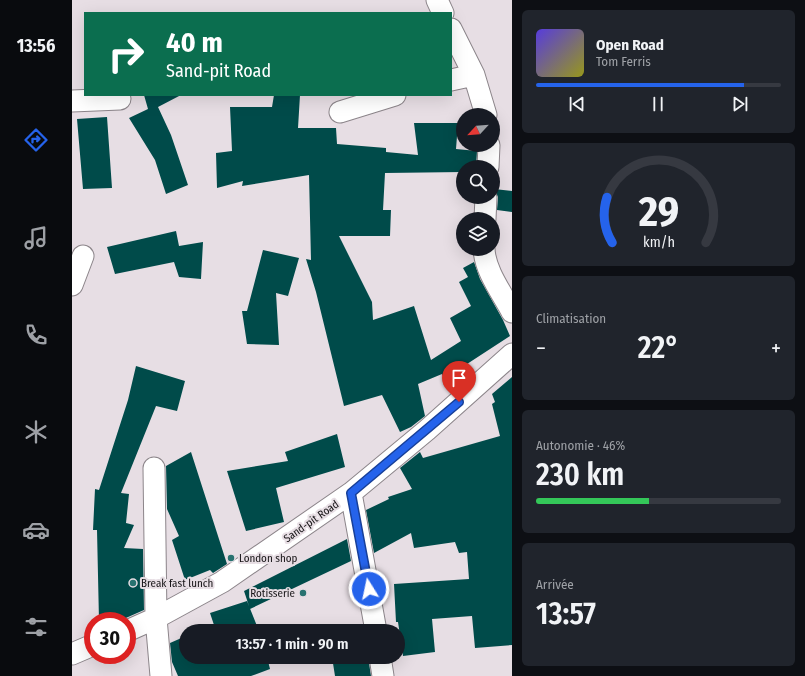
<!DOCTYPE html>
<html lang="fr">
<meta charset="utf-8">
<style>
body{margin:0;font-family:"Fira Sans Condensed",sans-serif;background:#20242c;color:#f1f3f6;height:100vh;display:flex;flex-direction:column;font-size:15px;white-space:nowrap}
*{box-sizing:border-box;margin:0}
p{font-size:13px;color:#9ea1a6}
.icon{flex:none;width:22px;height:22px;fill:none;stroke:currentColor;stroke-width:2;stroke-linecap:round;stroke-linejoin:round}
.map{position:relative;flex:1;overflow:hidden}
.side{display:flex;flex-direction:column;gap:10px;padding:10px;background:#0d0f14;width:293px}
.side>*{flex:none}
.banner{position:absolute;left:12px;top:12px;width:368px;height:84px;border-radius:0px;box-shadow:0 4px 16px #0002;background:#0b6e4f;color:#fff;overflow:hidden}
.needle{width:26px;rotate:244deg}
.fabs{position:absolute;left:384px;top:108px;display:grid;gap:8px}
.fabs a{display:grid;place-items:center;width:44px;height:44px;border-radius:50%;background:#171b24;box-shadow:0 4px 16px #0002;font-size:20px}
.speed{position:absolute;left:12px;top:612px;display:flex;gap:8px;font-size:20px;font-weight:700;text-align:center}
.speed>*{display:grid;place-content:center;width:52px;height:52px;border-radius:50%;background:#171b24;box-shadow:0 4px 16px #0002;line-height:1}
.speed .limit{border:6px solid #d22;background:#fff;color:#111}
.pin{position:absolute;display:grid;place-items:center;width:34px;height:34px;color:#fff;margin:-41px -17px;border-radius:50% 50% 50% 0;rotate:-45deg;box-shadow:0 0 4px #0007}
.pin .icon{rotate:45deg}
.me{position:absolute;width:44px;margin:-22px;rotate:350deg;stroke-linejoin:round;filter:drop-shadow(0 0 3px #0008)}
.turn{display:flex;align-items:center;gap:14px;height:84px;padding:0 16px;font-size:18px}
.turn .icon{width:52px;height:52px;stroke-width:2.5}
.turn b{display:block;font-size:28px;line-height:34px}
.big{font-size:30px;font-weight:600;line-height:1.1}
.side .tile{flex:1;display:flex;flex-direction:column;justify-content:center;gap:6px;min-width:0;padding:0 14px;border-radius:6px;background:#20242c}
.side .dial{align-items:center;gap:0}
.dial svg{height:104px;overflow:visible;fill:none;stroke:#363941;stroke-width:7;stroke-linecap:round;text-anchor:middle}
.dial text{fill:#f1f3f6;stroke:none}
.song{display:flex;align-items:center;gap:12px}
.cover{width:48px;height:48px;border-radius:6px;background:linear-gradient(135deg,hsl(250 70% 55%),hsl(60 70% 35%))}
.played{height:4px;border-radius:2px;background:linear-gradient(90deg,#2563eb 85%,#363941 85%)}
.keys{display:flex;justify-content:space-around;direction:ltr}
.heat{display:flex;justify-content:space-between;align-items:center;font-size:22px;direction:ltr}
.charge{height:6px;border-radius:3px;background:linear-gradient(90deg,#34c759 46%,#363941 0)}
.trip{position:absolute;left:107px;top:624px;width:226px;height:40px;border-radius:20px;background:#171b24;box-shadow:0 4px 16px #0002;font-weight:600;line-height:40px;text-align:center}
main{display:flex;flex:1;min-height:0}
.menu{display:flex;flex-direction:column;width:72px;justify-content:space-around;align-items:center;background:#090b0e;color:#9ea1a6}
.menu .icon{width:28px;height:28px}
.menu .active{color:#2563eb}
.menu b{font-size:18px;color:#f1f3f6}
.map>svg:first-child{display:block}
.building{fill:#004b4a}
.lines{fill:none;stroke-linecap:round;stroke-linejoin:round}
.minor-casing{stroke:#8c858a;stroke-width:23}
.minor{stroke:#fff;stroke-width:21}
.route-casing{stroke:#184099;stroke-width:10}
.route{stroke:#2563eb;stroke-width:7}
.poi-dot{fill:#287270;stroke:#e7dee4;stroke-width:1.5}
.labels{text-anchor:middle;stroke-width:4;stroke-linejoin:round;paint-order:stroke}
.street-label{font-size:11px;fill:#161416;stroke:#e7dee4}
.poi-label{font-size:11px;fill:#161416;stroke:#e7dee4;text-anchor:start}
</style>
<main>
<nav class="menu">
<b>13:56</b>
<svg class="icon active" aria-label="directions" viewBox="0 0 24 24"><path d="M12 3l9 9-9 9-9-9zM9 14v-3h6M13 9l2 2-2 2"/></svg>
<svg class="icon" aria-label="music" viewBox="0 0 24 24"><path d="M9 18V5l10-2v13"/><circle cx="6" cy="18" r="3"/><circle cx="16" cy="16" r="3"/></svg>
<svg class="icon" aria-label="phone" viewBox="0 0 24 24"><path d="M5 4h4l2 5-3 2q2 4 5 5l2-3 5 2v4C11 20 4 13 5 4z"/></svg>
<svg class="icon" aria-label="climate" viewBox="0 0 24 24"><path d="M12 3v18M4 7l16 10M4 17L20 7"/></svg>
<svg class="icon" aria-label="car" viewBox="0 0 24 24"><path d="M5 17H2v-5l4-1 3-4h7l3 4 3 1v5h-3M9 17h6M6 11h13"/><circle cx="7" cy="17" r="2"/><circle cx="17" cy="17" r="2"/></svg>
<svg class="icon" aria-label="filters" viewBox="0 0 24 24"><path d="M4 7h16M4 17h16"/><circle cx="9" cy="7" r="2"/><circle cx="15" cy="17" r="2"/></svg>
</nav>
<div class="map">
<svg width="440" height="676" viewBox="0 0 440 676">
<rect width="100%" height="100%" fill="#e7dee4"/>
<path class="building" d="M72 95H109L86 107 99 135 116 185 94 194 83 160 57 118 76 109Z
M202 95H228L226 128H264L265 144 314 148V152L346 155 342 123H386L384 149 405 151 404 167H391V172L313 173 311 210H319L318 236H267L300 302 301 320 342 306 359 360 389 341 378 318 399 306 387 282 396 277 391 268 402 262 408 279 431 320 438 336 372 379 370 374 346 384 353 416 339 427 328 432 310 395 272 406 244 292 234 259 239 260 237 175 170 186 171 181 145 188 144 153 160 151 158 107H200Z
M35 117 40 188 11 189 5 119Z
M422 189 440 191V212L425 210 426 197Z
M104 231 107 246 131 242 129 279 107 277 102 262 43 274 35 247Z
M191 250 227 258 216 296 204 293 207 345 175 344 170 311H175Z
M64 366 113 381 105 411 84 406 49 493 57 494 54 523 62 525 52 548 71 549 72 610 47 621H27L25 530H21L23 489 27 490 56 400Z
M440 377V645L403 648 400 616 360 619 363 652 331 656 326 622H324L322 584 397 579 395 552 387 553 383 542 342 548 339 533 302 553 294 510 317 499 316 497 340 489 328 468 348 452 351 458 428 436 420 404 423 402 420 394Z
M265 434 273 467 204 488 212 522 174 531 155 471 216 461 213 452Z
M119 452 155 564 141 573 138 570 113 580 100 540 107 536 95 509 94 466Z
M275 539 279 561 178 609 172 591Z
M175 601 187 631H127L142 625 138 613Z
M114 636V657H195L198 669 179 676H106L100 662 98 643Z
M260 657H296L299 676H263Z"/>
<g class="lines">
<g class="minor-casing">
<path id="minor" d="M365 0 371 13
M379 29 402 75 414 115
M379 80 402 75
M0 101 48 99
M268 112 323 95
M416 167 417 145
M413 219 414 197
M412 249C413 271 430 293 440 312
M0 285 11 256
M82 468 84 618 89 676
M279 493 304 631
M55 631 84 618 150 582 279 493 355 430 440 354
M0 654 21 645
M308 657 311 676"/>
</g>
<use href="#minor" class="minor"/>
</g>
<g class="lines">
<g class="route-casing">
<path id="route" d="M297 589 279 493 387 402"/>
</g>
<use href="#route" class="route"/>
</g>
<g class="poi-dot">
<circle cx="159" cy="558" r="4"/>
<circle cx="61" cy="583" r="4"/>
<circle cx="231" cy="593" r="4"/>
</g>
<g class="labels">
<g class="street-label">
<text transform="translate(239 521) rotate(-35)" y="4">Sand-pit Road</text>
</g>
<g class="poi-label">
<text x="167" y="562">London shop</text>
<text x="69" y="587">Break fast lunch</text>
<text x="223" y="597" text-anchor="end">Rotisserie</text>
</g>
</g>
</svg>
<div class="fabs">
<a><svg class="needle" viewBox="-14 -14 28 28"><path d="M0-13l5 13h-10z" fill="#e53935"/><path d="M0 13l5-13h-10z" fill="#9ea1a6"/></svg></a>
<a><svg class="icon" aria-label="search" viewBox="0 0 24 24"><circle cx="10" cy="10" r="6"/><path d="M15 15l6 6"/></svg></a>
<a><svg class="icon" aria-label="layers" viewBox="0 0 24 24"><path d="M12 4l9 5-9 5-9-5zM3 14l9 5 9-5"/></svg></a>
</div>
<div class="speed"><div class="limit">30</div></div>
<div class="pin" style="left:387px;top:402px;background:#d93025"><svg class="icon" aria-label="arrive" viewBox="0 0 24 24"><path d="M6 21V4h12l-3 4 3 4H6"/></svg></div>
<svg class="me" style="left:297px;top:589px" viewBox="-20 -20 40 40"><circle r="17" fill="#2563eb" stroke="#fff" stroke-width="3"/><path d="M0-11L8 9 0 5-8 9z" fill="#fff"/></svg>
<div class="trip">13:57 · 1 min · 90 m</div>
<div class="banner">
<div class="turn"><svg class="icon" aria-label="right" viewBox="0 0 24 24"><path d="M7 20v-9h11M14 6l5 5-5 5"/></svg><div><b>40 m</b>Sand-pit Road</div></div>
</div>
</div>
<section class="side">
<div class="tile">
<div class="song"><i class="cover"></i><div><b>Open Road</b><p>Tom Ferris</p></div></div>
<div class="played"></div>
<div class="keys"><svg class="icon" aria-label="previous" viewBox="0 0 24 24"><path d="M18 5L8 12l10 7zM5 5v14"/></svg><svg class="icon" aria-label="pause" viewBox="0 0 24 24"><path d="M8 5v14M16 5v14"/></svg><svg class="icon" aria-label="next" viewBox="0 0 24 24"><path d="M6 5l10 7-10 7zM19 5v14"/></svg></div>
</div>
<div class="tile dial"><svg viewBox="0 0 100 80">
<path d="M14 69A42 42 0 1 1 86 69"/>
<path d="M14 69A42 42 0 0 1 10 34" stroke="#2563eb"/>
<text x="50" y="56" font-size="32" font-weight="700">29</text>
<text x="50" y="72" font-size="11">km/h</text>
</svg></div>
<div class="tile"><p>Climatisation</p>
<div class="heat"><a>−</a><b class="big">22°</b><a>+</a></div>
</div>
<div class="tile"><p>Autonomie · 46%</p><b class="big">230 km</b><div class="charge"></div></div>
<div class="tile"><p>Arrivée</p><b class="big">13:57</b></div>
</section>
</main>
